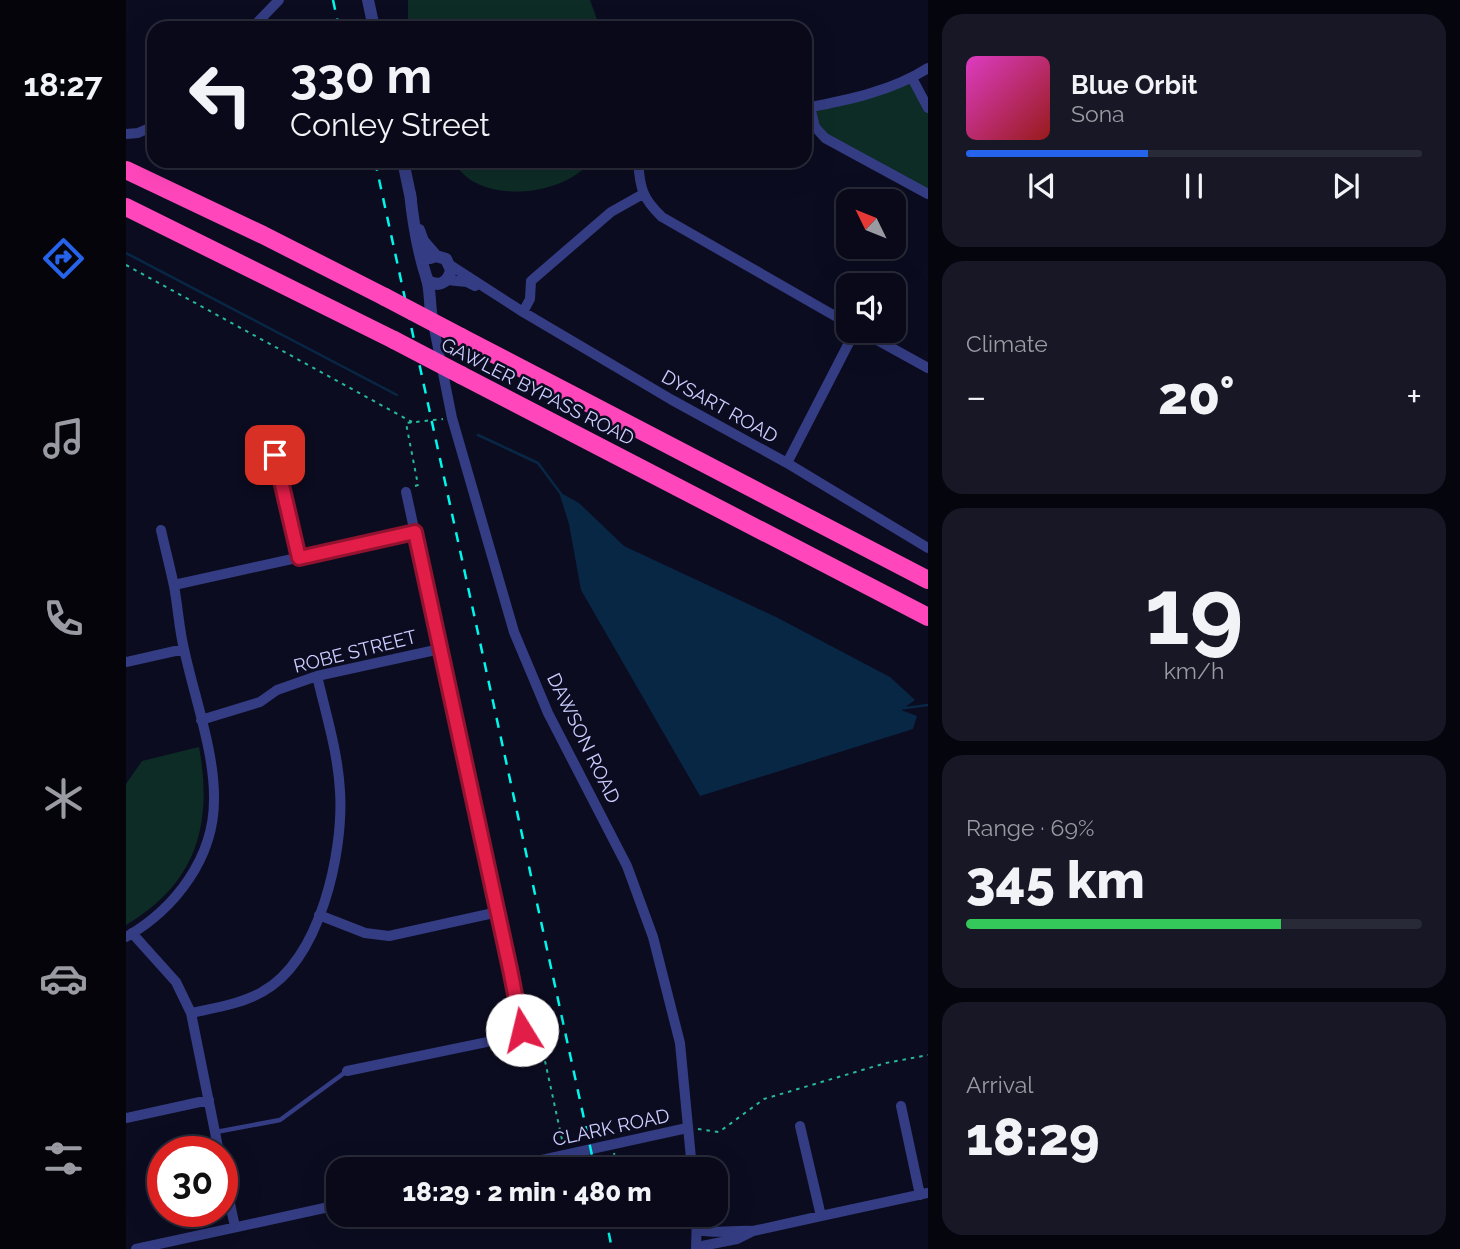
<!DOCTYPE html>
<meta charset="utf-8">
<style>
body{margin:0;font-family:Raleway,sans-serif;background:#171726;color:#f1f3f6;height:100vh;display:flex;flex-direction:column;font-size:26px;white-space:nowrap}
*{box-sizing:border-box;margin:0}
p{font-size:23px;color:#999aa2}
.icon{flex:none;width:38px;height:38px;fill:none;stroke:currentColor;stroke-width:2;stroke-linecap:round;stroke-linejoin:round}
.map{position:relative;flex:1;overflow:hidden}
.drawer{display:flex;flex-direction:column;gap:14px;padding:14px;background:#05050e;width:532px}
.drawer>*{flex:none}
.hud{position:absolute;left:21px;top:21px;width:665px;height:147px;border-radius:21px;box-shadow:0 7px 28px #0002,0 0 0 2px #292a38;background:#090919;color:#f1f3f6;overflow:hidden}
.needle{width:46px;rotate:313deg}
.controls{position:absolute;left:710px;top:189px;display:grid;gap:14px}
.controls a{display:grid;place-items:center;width:70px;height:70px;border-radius:14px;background:#090919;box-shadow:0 7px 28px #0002,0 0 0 2px #292a38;font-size:35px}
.speed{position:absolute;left:21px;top:1136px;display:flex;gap:14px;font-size:35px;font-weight:700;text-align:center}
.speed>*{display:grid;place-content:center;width:91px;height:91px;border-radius:50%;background:#090919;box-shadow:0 7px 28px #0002,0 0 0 2px #292a38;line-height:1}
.speed .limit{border:10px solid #d22;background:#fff;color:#111}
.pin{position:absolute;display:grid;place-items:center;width:60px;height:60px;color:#fff;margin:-30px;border-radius:14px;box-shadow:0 4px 10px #0006}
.me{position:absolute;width:77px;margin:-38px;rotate:351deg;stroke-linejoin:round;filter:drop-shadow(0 0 5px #0008)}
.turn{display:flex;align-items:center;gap:24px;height:147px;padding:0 28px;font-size:32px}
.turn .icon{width:91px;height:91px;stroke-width:2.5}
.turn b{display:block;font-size:49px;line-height:60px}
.big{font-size:52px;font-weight:800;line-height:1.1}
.drawer .tile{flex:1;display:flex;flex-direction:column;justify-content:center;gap:10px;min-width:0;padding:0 24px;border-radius:21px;background:#171726}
.drawer .dial{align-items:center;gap:0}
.dial b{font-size:91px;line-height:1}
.song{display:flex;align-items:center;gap:21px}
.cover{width:84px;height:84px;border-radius:10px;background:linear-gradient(135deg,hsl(310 70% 55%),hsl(0 70% 35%))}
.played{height:7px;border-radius:4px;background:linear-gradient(90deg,#2563eb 40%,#292a38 40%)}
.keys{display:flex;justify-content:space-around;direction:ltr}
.heat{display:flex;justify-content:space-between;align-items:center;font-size:38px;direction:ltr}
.charge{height:10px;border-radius:5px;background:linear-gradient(90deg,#34c759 69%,#292a38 0)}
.trip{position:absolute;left:200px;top:1157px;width:402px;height:70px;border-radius:21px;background:#090919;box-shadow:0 7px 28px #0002,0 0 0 2px #292a38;font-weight:800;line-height:70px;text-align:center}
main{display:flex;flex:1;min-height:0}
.tabs{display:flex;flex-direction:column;width:126px;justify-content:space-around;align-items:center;background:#04040a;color:#999aa2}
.tabs .icon{width:49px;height:49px}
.tabs .on{color:#2563eb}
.tabs b{font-size:32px;color:#f1f3f6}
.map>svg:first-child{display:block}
.green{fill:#0e2c26}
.water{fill:#082744}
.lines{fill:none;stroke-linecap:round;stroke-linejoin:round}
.stream{stroke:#082744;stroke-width:2.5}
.path{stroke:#26b99a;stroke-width:2;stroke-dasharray:3.5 5;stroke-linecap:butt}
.service{stroke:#343d83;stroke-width:4.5}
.minor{stroke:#343d83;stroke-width:10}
.tertiary{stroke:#343d83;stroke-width:12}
.motorway{stroke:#ff47bb;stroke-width:18}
.rail{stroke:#00f7ea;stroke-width:2.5;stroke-dasharray:10 9;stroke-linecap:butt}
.motorway-bridge{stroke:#ff47bb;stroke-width:18}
.route-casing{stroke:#92132f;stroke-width:18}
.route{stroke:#e11d48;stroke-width:12}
.labels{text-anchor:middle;stroke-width:5;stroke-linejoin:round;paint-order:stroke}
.street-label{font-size:19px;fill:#ccceff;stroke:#0c0c21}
</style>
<main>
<nav class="tabs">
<b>18:27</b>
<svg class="icon on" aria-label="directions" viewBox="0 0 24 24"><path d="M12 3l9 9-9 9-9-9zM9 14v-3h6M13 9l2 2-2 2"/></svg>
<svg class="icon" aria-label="music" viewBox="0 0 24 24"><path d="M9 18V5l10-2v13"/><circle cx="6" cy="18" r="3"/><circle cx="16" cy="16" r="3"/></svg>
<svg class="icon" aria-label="phone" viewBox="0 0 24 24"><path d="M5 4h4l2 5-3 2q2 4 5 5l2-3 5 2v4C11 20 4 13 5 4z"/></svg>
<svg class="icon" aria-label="climate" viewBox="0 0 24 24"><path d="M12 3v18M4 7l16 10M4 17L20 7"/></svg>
<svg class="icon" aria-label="car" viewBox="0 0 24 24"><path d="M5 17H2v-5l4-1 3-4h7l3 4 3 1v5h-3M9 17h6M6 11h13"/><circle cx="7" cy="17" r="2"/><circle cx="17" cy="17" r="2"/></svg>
<svg class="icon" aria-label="filters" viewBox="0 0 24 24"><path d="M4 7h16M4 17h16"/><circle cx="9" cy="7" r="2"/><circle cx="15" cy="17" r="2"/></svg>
</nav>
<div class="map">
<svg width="802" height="1249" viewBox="0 0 802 1249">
<rect width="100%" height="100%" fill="#0c0c21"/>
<path class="green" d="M282 0H464L474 28H282Z
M786 78 802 108V194L699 138 684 107Z
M327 161H465C441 191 384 200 350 183 341 179 332 169 327 161Z
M73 747C87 824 71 883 0 925V784L16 761Z"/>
<path class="water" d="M433 492 453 503 498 546 650 617 764 677 789 700 775 710 791 716 787 729 574 796 455 590 443 524Z"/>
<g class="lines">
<path class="stream" d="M0 253 271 395
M352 435 412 463 435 494
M771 709 802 705"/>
<path class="path" d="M0 265 286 422
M289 486 292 485 280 423 317 419
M419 1061 437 1144
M572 1129 593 1132 638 1099 760 1063 802 1055
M443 1164 451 1169
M464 1169 474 1166
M476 1169 475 1166 490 1161 488 1153"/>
<path class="service" d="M90 1132 154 1120 221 1071"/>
<path class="minor" d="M126 28 153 0
M786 78 802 108
M684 107 689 127 699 138 802 194
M680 108C722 100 766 91 802 68
M0 134 12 133 28 126
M512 161C514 188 516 198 536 217L723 324
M324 265 397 312 546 400 661 463 802 548
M321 280 341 282 349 286
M397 312 404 299 405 281 485 212 517 194
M307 323 326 418 388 632 422 713 501 866 527 937 554 1043 566 1169
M735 331 802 368
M149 455 173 558
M661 463 729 331
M48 585 289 532
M0 662 58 649
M75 720 134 702 151 690 191 676 314 649
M193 915 239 933 263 936 372 912
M6 933 50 982 65 1013 93 1152
M0 937C49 909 88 858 88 800 89 753 68 696 58 649 53 629 52 607 48 586 44 567 39 548 35 530
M65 1013C88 1008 115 1004 136 992 194 961 218 852 214 791 212 753 200 714 191 676
M221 1071 390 1036 395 1030 384 969 280 492
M775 1106 794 1195
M0 1118 83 1100
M674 1126 695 1216
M96 1166 109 1227
M375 1169 561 1128
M572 1230C590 1234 608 1230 627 1231
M571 1247 611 1239 627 1231 695 1216 802 1193
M10 1249 212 1205
M570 1249 571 1214"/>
<path class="tertiary" d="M242 0 248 28
M277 161 285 199
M284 193C287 222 292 252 301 279 305 292 303 309 307 323
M293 230 297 241 310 256
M301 280C312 288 322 283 325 270L320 259 310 256 304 258"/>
<path class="motorway" d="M0 170 137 235 259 297
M0 207 268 340
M335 337 802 580
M335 375 802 617"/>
<path class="rail" d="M207 0 213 28
M249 161 469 1169
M479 1214 486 1249"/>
<path class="motorway-bridge" d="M259 297 335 337
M268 340 335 375"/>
</g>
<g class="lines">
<g class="route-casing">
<path id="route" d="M149 455 173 558 289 532 384 969 396 1030"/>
</g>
<use href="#route" class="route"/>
</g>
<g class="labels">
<g class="street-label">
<text transform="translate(412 391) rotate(27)" y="7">GAWLER BYPASS ROAD</text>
<text transform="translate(594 406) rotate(29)" y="7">DYSART ROAD</text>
<text transform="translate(229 651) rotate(-14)" y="7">ROBE STREET</text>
<text transform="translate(458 738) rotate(64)" y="7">DAWSON ROAD</text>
<text transform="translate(485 1127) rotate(-12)" y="7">CLARK ROAD</text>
</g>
</g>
</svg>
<div class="controls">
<a><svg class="needle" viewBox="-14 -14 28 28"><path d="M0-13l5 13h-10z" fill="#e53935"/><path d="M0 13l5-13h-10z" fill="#999aa2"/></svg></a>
<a><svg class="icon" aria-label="sound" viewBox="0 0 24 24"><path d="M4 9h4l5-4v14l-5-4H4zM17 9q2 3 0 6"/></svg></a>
</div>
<div class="speed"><div class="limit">30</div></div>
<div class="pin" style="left:149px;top:455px;background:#d93025"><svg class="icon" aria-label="arrive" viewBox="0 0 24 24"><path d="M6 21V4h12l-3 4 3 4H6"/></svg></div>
<svg class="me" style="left:396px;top:1030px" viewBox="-20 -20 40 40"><circle r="19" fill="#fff"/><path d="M0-13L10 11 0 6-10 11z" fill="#e11d48"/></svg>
<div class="trip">18:29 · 2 min · 480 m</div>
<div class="hud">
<div class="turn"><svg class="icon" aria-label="left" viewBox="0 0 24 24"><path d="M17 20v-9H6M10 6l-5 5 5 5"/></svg><div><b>330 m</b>Conley Street</div></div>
</div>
</div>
<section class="drawer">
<div class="tile">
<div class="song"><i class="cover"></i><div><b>Blue Orbit</b><p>Sona</p></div></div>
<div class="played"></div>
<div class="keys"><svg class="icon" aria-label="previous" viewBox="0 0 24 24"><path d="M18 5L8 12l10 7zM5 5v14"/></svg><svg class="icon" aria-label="pause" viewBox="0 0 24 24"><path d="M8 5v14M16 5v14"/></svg><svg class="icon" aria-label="next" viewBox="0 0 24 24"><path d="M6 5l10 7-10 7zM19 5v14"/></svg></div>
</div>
<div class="tile"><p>Climate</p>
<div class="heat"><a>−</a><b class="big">20°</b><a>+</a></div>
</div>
<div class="tile dial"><b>19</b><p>km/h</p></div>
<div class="tile"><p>Range · 69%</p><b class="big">345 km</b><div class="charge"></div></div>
<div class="tile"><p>Arrival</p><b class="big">18:29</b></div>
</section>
</main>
